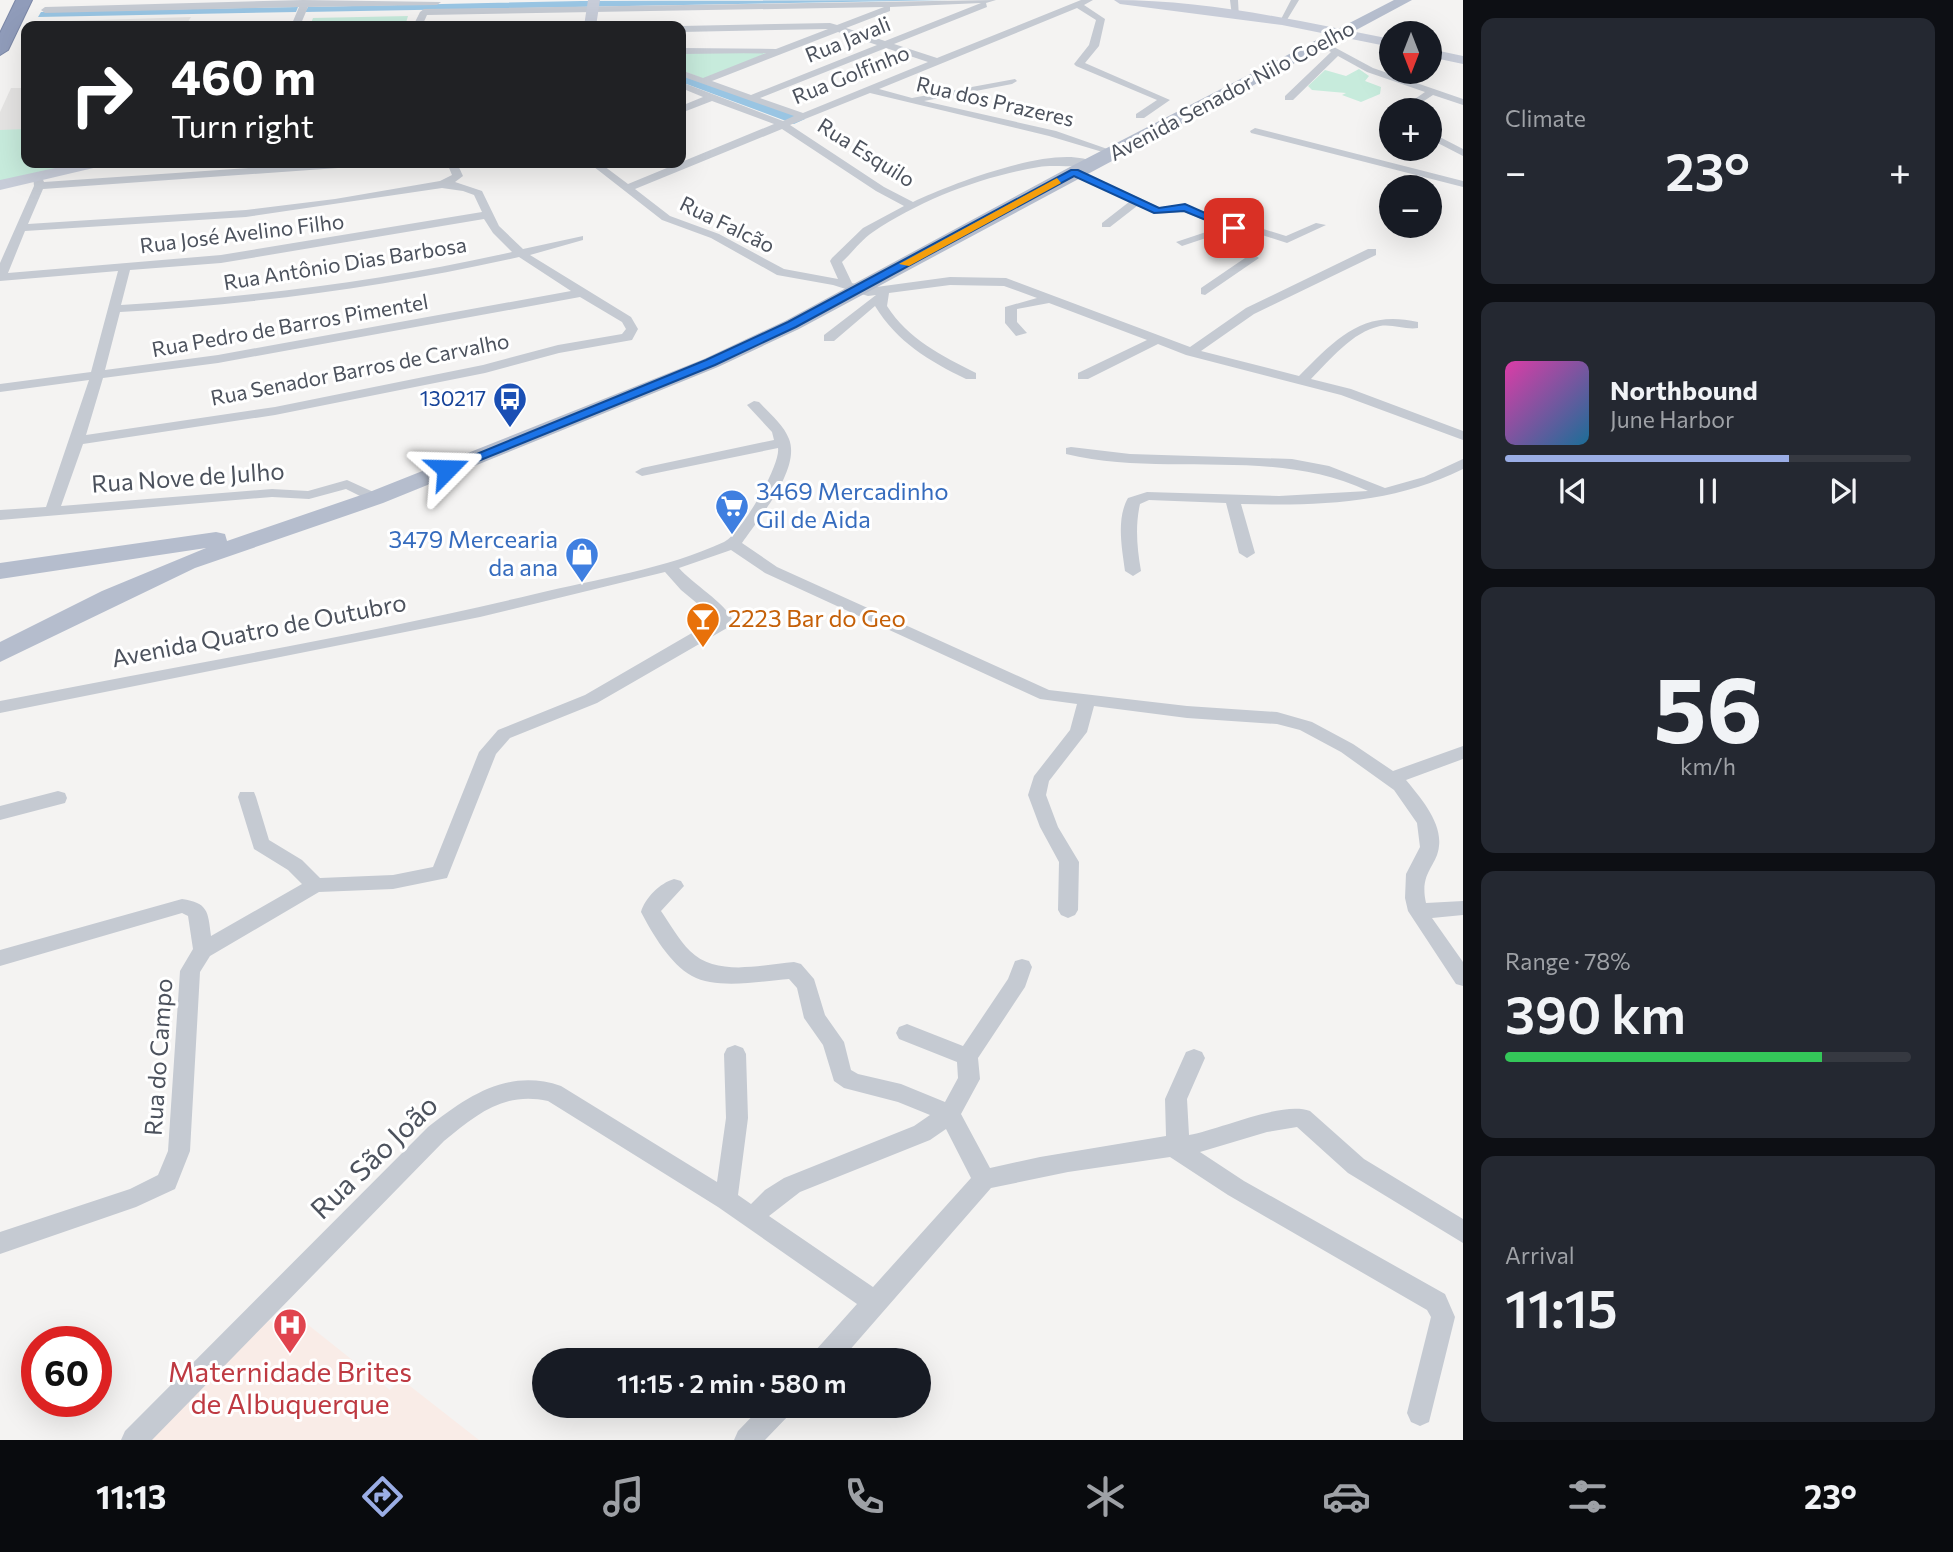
<!DOCTYPE html>
<meta charset="utf-8">
<style>
body{margin:0;font-family:Commissioner,sans-serif;background:#242831;color:#f1f3f6;height:100vh;display:flex;flex-direction:column;font-size:26px;white-space:nowrap}
*{box-sizing:border-box;margin:0}
p{font-size:23px;color:#9ea1a6}
.icon{flex:none;width:38px;height:38px;fill:none;stroke:currentColor;stroke-width:2;stroke-linecap:round;stroke-linejoin:round}
.map{position:relative;flex:1;overflow:hidden}
.panel{display:flex;flex-direction:column;gap:18px;padding:18px;background:#0d0f14;width:490px}
.panel>*{flex:none}
.banner{position:absolute;left:21px;top:21px;width:665px;height:147px;border-radius:14px;box-shadow:0 7px 28px #0002;background:#202124;color:#fff;overflow:hidden}
.needle{width:46px;rotate:180deg}
.controls{position:absolute;left:1379px;top:21px;display:grid;gap:14px}
.controls a{display:grid;place-items:center;width:63px;height:63px;border-radius:50%;background:#171b24;box-shadow:0 7px 28px #0002;font-size:35px}
.speed{position:absolute;left:21px;top:1326px;display:flex;gap:14px;font-size:35px;font-weight:700;text-align:center}
.speed>*{display:grid;place-content:center;width:91px;height:91px;border-radius:50%;background:#171b24;box-shadow:0 7px 28px #0002;line-height:1}
.speed .limit{border:10px solid #d22;background:#fff;color:#111}
.pin{position:absolute;display:grid;place-items:center;width:60px;height:60px;color:#fff;margin:-30px;border-radius:14px;box-shadow:0 4px 10px #0006}
.me{position:absolute;width:77px;margin:-38px;rotate:68deg;stroke-linejoin:round;filter:drop-shadow(0 0 5px #0008)}
.turn{display:flex;align-items:center;gap:24px;height:147px;padding:0 35px;font-size:32px}
.turn .icon{width:91px;height:91px;stroke-width:2.5}
.turn b{display:block;font-size:49px;line-height:60px}
.big{font-size:52px;font-weight:600;line-height:1.1}
.panel .tile{flex:1;display:flex;flex-direction:column;justify-content:center;gap:10px;min-width:0;padding:0 24px;border-radius:14px;background:#242831}
.panel .dial{align-items:center;gap:0}
.dial b{font-size:91px;line-height:1}
.song{display:flex;align-items:center;gap:21px}
.cover{width:84px;height:84px;border-radius:10px;background:linear-gradient(135deg,hsl(320 70% 55%),hsl(200 70% 35%))}
.played{height:7px;border-radius:4px;background:linear-gradient(90deg,#9aade5 70%,#363941 70%)}
.keys{display:flex;justify-content:space-around;direction:ltr}
.heat{display:flex;justify-content:space-between;align-items:center;font-size:38px;direction:ltr}
.charge{height:10px;border-radius:5px;background:linear-gradient(90deg,#34c759 78%,#363941 0)}
.trip{position:absolute;left:532px;top:1348px;width:399px;height:70px;border-radius:35px;background:#171b24;box-shadow:0 7px 28px #0002;font-weight:600;line-height:70px;text-align:center}
.dock{display:flex;height:112px;justify-content:space-around;align-items:center;background:#090b0e;color:#9ea1a6}
.dock .icon{width:49px;height:49px}
.dock .selected{color:#9aade5}
.dock b{font-size:32px;color:#f1f3f6}
main{display:flex;flex:1;min-height:0}
.map>svg:first-child{display:block}
.education{fill:#e5e4e3}
.medical{fill:#f9ece7}
.green{fill:#c7ebdc}
.water{fill:#99c5e3}
.lines{fill:none;stroke-linecap:round;stroke-linejoin:round}
.highway-casing{stroke:#7b87a6;stroke-width:2}
.street{fill:#c5cad2;fill-rule:evenodd}
.secondary{fill:#c7ccd8;fill-rule:evenodd}
.primary{fill:#b5bdcd;fill-rule:evenodd}
.highway{fill:#909cba;fill-rule:evenodd}
.route{fill:#1a73e8;stroke:#114b97;stroke-width:2}
.slow{fill:#f59e0b}
.labels{text-anchor:middle;stroke-width:6;stroke-linejoin:round;paint-order:stroke}
.far-street-label{font-size:21px;fill:#4c525d;stroke:#fff}
.far-transit-label{font-size:21px;fill:#164399;stroke:#fff;text-anchor:end}
.street-label{font-size:24px;fill:#4c525d;stroke:#fff}
.shop-label{font-size:24px;fill:#366cbe;stroke:#fff;text-anchor:start}
.food-label{font-size:24px;fill:#c56008;stroke:#fff;text-anchor:start}
.near-street-label{font-size:28px;fill:#4c525d;stroke:#fff}
.near-health-label{font-size:28px;fill:#be3a42;stroke:#fff}
</style>
<main>
<div class="map">
<svg width="1463" height="1440" viewBox="0 0 1463 1440">
<rect width="100%" height="100%" fill="#f4f3f2"/>
<path class="education" d="M191 17 185 26H67L69 21Z
M11 88H26V163H84L0 182V112Z"/>
<path class="medical" d="M297 1316 390 1390 401 1379 479 1440H148L269 1320 282 1331Z"/>
<path class="green" d="M408 16 405 26H310L313 18Z
M774 50 704 79 681 70V52Z
M1359 69 1369 76 1365 81 1381 87 1380 94 1361 102 1342 95 1346 93 1312 90 1308 86 1325 70 1346 76Z
M26 129V163H84L0 182V130Z"/>
<path class="water" d="M949 0 305 12 308 7 581 1Z
M298 7 296 12 38 17 41 12Z
M681 75 805 119 794 124 681 82Z"/>
<g class="lines">
<g class="highway-casing">
<path id="highway" d="M16 0H32L8 50 0 55V33Z"/>
</g>
<path class="street" d="M303 0 441 2 437 5 308 7 300 26H291L299 7 45 13 41 10 45 7Z
M996 0 986 3 987 7 894 44 937 58 1081 0H1093L1084 5 1105 19 1099 46 1085 63 1170 100 1144 118H1136V114L1157 100 1076 66 1074 64 1089 45 1096 20 1077 8 879 89 912 98 1015 79 1017 81 1012 84 924 101 1056 131 1116 152V156L1049 136 870 93 790 125 884 187 913 202C949 185 1062 140 1096 164 1089 169 1052 164 1039 167 983 176 920 200 873 232 861 240 853 252 842 262L852 283 869 288 950 277 1006 278 1190 347 1246 308 1368 249H1376V255L1254 314 1201 351 1299 376C1336 339 1362 309 1418 322V328C1406 330 1393 324 1380 326 1352 332 1330 360 1311 379L1351 389 1463 431V440L1341 395 1186 355 1158 344 1088 379H1078V373L1147 340 1049 303 1017 309V322L1027 333 1016 336 1005 323V307L1037 298 1004 286 950 285 889 293 887 306C908 339 942 356 976 373V379H966C929 361 897 342 875 306L834 341H824V335L876 295 868 296 833 285 777 275 711 238 662 220 589 163H600L628 184 774 124 712 101 681 113V106L703 97 681 88V82L783 121 794 116 681 76V70L703 78 766 53 681 54V48L776 49 828 29 681 32V26L830 23 837 25 884 7 427 15 422 26H413L420 12 424 9ZM981 3 885 41 846 28 890 11V7ZM838 32 877 45 751 95 712 81ZM886 48 928 62 803 113 760 98ZM782 129 876 191 904 206 863 228 832 258 830 261 838 279 784 269 719 234 670 216 635 189Z
M1230 0H1238L1239 18 1232 16Z
M1291 0H1299L1285 23H1279Z
M1321 40 1373 68 1463 99V105L1433 95 1410 110H1399L1425 92 1367 72 1338 56 1293 100H1285V96L1331 52 1318 45 1316 43Z
M1255 128 1463 181V187L1251 133 1250 131Z
M1430 132 1463 149V156L1430 139Z
M324 163H371L366 166 43 189 28 224 246 210 335 199 440 181 452 175 447 163H457L463 176 455 182 482 191 499 226 523 249 583 236V240L530 255 631 317 638 329 632 340 559 353 485 373 275 415 83 444 61 506 272 489 308 491 347 480 380 495V501H370L346 489 309 499 272 497 0 520V510L46 507 89 380 0 392V384L91 372 118 271 0 281V263L34 186 33 175H41L44 182ZM442 188 463 191 474 195 482 212 221 255 8 273 25 231 246 217ZM484 219 493 233 512 252C383 281 253 297 121 305L130 270 221 263ZM519 257 571 291 218 355 105 370 120 312C255 304 387 287 519 257ZM580 297 622 322 626 329 622 334 558 345 483 365 275 407 86 435 103 378 218 363Z
M1070 170H1078L1159 207 1185 205 1236 225 1257 227 1286 236 1316 223 1326 225 1287 243 1256 233H1226L1259 258 1205 295 1201 294V288L1245 258 1215 235 1182 246 1176 242 1221 227 1184 212 1157 214 1137 206 1110 227H1102V223L1129 202 1070 174Z
M754 401 759 402C769 413 784 425 789 439 801 469 759 518 742 543L777 567 1049 690 1187 706 1277 712 1312 722 1353 744 1393 771 1463 746V759L1406 780C1420 797 1442 822 1439 846 1437 867 1419 872 1426 903L1463 901V915L1432 918 1463 962V986L1456 984 1408 911 1405 898 1406 874 1420 847 1417 823 1394 790 1341 752 1300 730 1277 724 1187 718 1094 706 1087 732 1049 781 1046 795 1058 827 1079 862 1078 910 1075 915 1068 918 1061 915 1058 910 1059 862 1040 827 1028 795 1034 776 1070 730 1077 704 1040 699 765 573 731 550 679 568C692 583 726 604 732 619L727 628 597 703 510 738 496 754 447 878 393 889 319 892 210 956 200 972 190 1151 175 1189 136 1207 0 1254V1232L130 1189 158 1175 168 1151 180 971 193 949 188 916 182 913 0 966V950L182 899C208 903 208 911 211 936L302 884 288 870 254 849 238 797 240 792H254L256 797 269 840 302 860 320 878 393 875 433 867 479 752 498 730 585 695 716 619 681 590 665 572 480 617 0 713V701C178 666 359 636 535 594 597 579 666 569 724 542 740 535 781 465 778 448L642 476 635 472 642 468 774 440 772 432 747 405Z
M1071 447 1130 454 1292 459 1329 466 1385 488 1424 477 1463 459V469C1392 504 1319 506 1241 504L1255 553 1247 558 1239 553 1226 503 1149 500 1140 504C1135 526 1137 548 1141 571L1133 576 1125 571C1122 548 1116 519 1128 498L1147 492 1279 496 1368 491C1272 446 1166 478 1066 454V448Z
M58 791 65 793 67 798 65 803 0 820V806Z
M674 879 681 881 684 886 661 911C670 924 679 940 690 951 716 977 761 965 794 962L801 964 814 979 825 1015 844 1042 851 1070 858 1074 901 1084 945 1102 958 1078 957 1062 899 1039 896 1033 899 1027 907 1024 963 1046 1008 979 1015 961 1022 959 1029 961 1032 967 1025 987 978 1058 980 1079 961 1114 990 1168 1040 1157 1166 1136 1165 1099 1186 1052 1194 1049 1202 1052 1205 1058 1187 1099 1189 1135C1222 1129 1281 1101 1310 1111L1364 1159 1463 1219V1243L1348 1173 1297 1127 1267 1132 1200 1152 1244 1181 1445 1294 1455 1317 1429 1422 1420 1426 1411 1422 1407 1413 1431 1317 1427 1310 1228 1195 1170 1157 1068 1172 991 1188 841 1360H811L815 1351 857 1304 718 1207 548 1101C504 1091 476 1115 444 1141L152 1440H121L125 1431 428 1127C468 1096 508 1068 561 1086L717 1182 726 1118 724 1054 727 1048 735 1045 743 1048 746 1054 748 1118 738 1195 751 1204 765 1190 784 1178 914 1126 930 1115 898 1102 844 1088 834 1081 823 1045 804 1018 797 988 789 979C762 981 717 990 692 976 670 964 652 933 641 912 645 898 660 883 674 879ZM946 1129 971 1178 873 1287 769 1216 800 1192 930 1140Z
M763 1405H794L790 1414 765 1440H734L738 1431Z"/>
<path class="secondary" d="M588 0H600L596 26H584Z
M1114 0C1207 0 1300 21 1391 39V47L1282 25 1120 4Z
M1430 49 1463 56V64L1430 57Z
M78 163H105L102 166 0 190V180Z"/>
<path class="primary" d="M1394 0H1412L799 329 718 367 383 503 195 568 0 662V642L102 591 206 548 0 579V563L216 532 225 534 227 541 367 493 704 359 785 321 1068 168Z"/>
<use href="#highway" class="highway"/>
</g>
<path class="route" d="M1071 170H1078L1159 208 1185 204 1239 228 1230 230 1184 211 1154 213 1074 176 796 327 715 365 451 472 440 469 706 360 788 322Z"/>
<path class="slow" d="M1057 178 1061 183 909 266 899 264Z"/>
<defs>
<g id="bus-pin" transform="scale(1.75)"><path d="M0 17L-7.5 6A9.5 9.5 0 1 1 7.5 6Z" fill="#1a4fb4" stroke="#fff"/><path d="M-5-6H5V4H4V6H2V4H-2V6H-4V4H-5ZM-3.5-4V0h7V-4ZM-3.5 1.2v1.5H-2V1.2ZM2 1.2v1.5H3.5V1.2Z" fill="#fff"/></g>
<g id="supermarket-pin" transform="scale(1.75)"><path d="M0 17L-7.5 6A9.5 9.5 0 1 1 7.5 6Z" fill="#3f7fe0" stroke="#fff"/><path d="M-6-5.5h2.5l.6 2H6L4.5 2H-2.5L-4.4-4H-6ZM-1.5 3.2a1.3 1.3 0 1 0 .1 0ZM3 3.2a1.3 1.3 0 1 0 .1 0Z" fill="#fff"/></g>
<g id="shop-pin" transform="scale(1.75)"><path d="M0 17L-7.5 6A9.5 9.5 0 1 1 7.5 6Z" fill="#3f7fe0" stroke="#fff"/><path d="M-5-2.5h2.3a2.7 3.5 0 0 1 5.4 0H5L5.5 6h-11ZM-1.5-2.5h3a1.5 2.3 0 0 0-3 0Z" fill="#fff"/></g>
<g id="bar-pin" transform="scale(1.75)"><path d="M0 17L-7.5 6A9.5 9.5 0 1 1 7.5 6Z" fill="#e8710a" stroke="#fff"/><path d="M-6-5H6L.8 .8V4.5H3.5V6h-7V4.5H-.8V.8Z" fill="#fff"/></g>
<g id="hospital-pin" transform="scale(1.75)"><path d="M0 17L-7.5 6A9.5 9.5 0 1 1 7.5 6Z" fill="#e0444e" stroke="#fff"/><path d="M-5-5h3v3.5h4V-5h3V5h-3V1.5h-4V5h-3Z" fill="#fff"/></g>
</defs>
<g fill-rule="evenodd">
<use href="#bus-pin" x="510" y="399"/>
<use href="#supermarket-pin" x="732" y="506"/>
<use href="#shop-pin" x="582" y="554"/>
<use href="#bar-pin" x="703" y="619"/>
<use href="#hospital-pin" x="290" y="1325"/>
</g>
<g class="labels">
<g class="far-street-label">
<text transform="translate(848 40) rotate(-22)" y="7">Rua Javali</text>
<text transform="translate(851 75) rotate(-22)" y="7">Rua Golfinho</text>
<text transform="translate(1232 91) rotate(-28)" y="7">Avenida Senador Nilo Coelho</text>
<text transform="translate(995 102) rotate(13)" y="7">Rua dos Prazeres</text>
<text transform="translate(866 153) rotate(32)" y="7">Rua Esquilo</text>
<text transform="translate(727 225) rotate(26)" y="7">Rua Falcão</text>
<text transform="translate(242 234) rotate(-7)" y="7">Rua José Avelino Filho</text>
<text transform="translate(345 264) rotate(-9)" y="7">Rua Antônio Dias Barbosa</text>
<text transform="translate(290 326) rotate(-10)" y="7">Rua Pedro de Barros Pimentel</text>
<text transform="translate(360 370) rotate(-11)" y="7">Rua Senador Barros de Carvalho</text>
</g>
<g class="far-transit-label">
<text x="486" y="406">130217</text>
</g>
<g class="street-label">
<text transform="translate(188 478) rotate(-4)" y="8">Rua Nove de Julho</text>
<text transform="translate(259 631) rotate(-11)" y="8">Avenida Quatro de Outubro</text>
<text transform="translate(159 1057) rotate(-86)" y="8">Rua do Campo</text>
</g>
<g class="shop-label">
<text x="756" y="500">3469 Mercadinho<tspan x="756" dy="28">Gil de Aida</tspan></text>
<text x="558" y="548" text-anchor="end">3479 Mercearia<tspan x="558" dy="28">da ana</tspan></text>
</g>
<g class="food-label">
<text x="728" y="627">2223 Bar do Geo</text>
</g>
<g class="near-street-label">
<text transform="translate(374 1157) rotate(-44)" y="10">Rua São João</text>
</g>
<g class="near-health-label">
<text x="290" y="1382">Maternidade Brites<tspan x="290" dy="32">de Albuquerque</tspan></text>
</g>
</g>
</svg>
<div class="controls">
<a><svg class="needle" viewBox="-14 -14 28 28"><path d="M0-13l5 13h-10z" fill="#e53935"/><path d="M0 13l5-13h-10z" fill="#9ea1a6"/></svg></a>
<a>+</a>
<a>−</a>
</div>
<div class="speed"><div class="limit">60</div></div>
<div class="pin" style="left:1234px;top:228px;background:#d93025"><svg class="icon" aria-label="arrive" viewBox="0 0 24 24"><path d="M6 21V4h12l-3 4 3 4H6"/></svg></div>
<svg class="me" style="left:447px;top:469px" viewBox="-20 -20 40 40"><path d="M0-17L14 15 0 8-14 15z" fill="#1a73e8" stroke="#fff" stroke-width="4"/></svg>
<div class="trip">11:15 · 2 min · 580 m</div>
<div class="banner">
<div class="turn"><svg class="icon" aria-label="right" viewBox="0 0 24 24"><path d="M7 20v-9h11M14 6l5 5-5 5"/></svg><div><b>460 m</b>Turn right</div></div>
</div>
</div>
<section class="panel">
<div class="tile"><p>Climate</p>
<div class="heat"><a>−</a><b class="big">23°</b><a>+</a></div>
</div>
<div class="tile">
<div class="song"><i class="cover"></i><div><b>Northbound</b><p>June Harbor</p></div></div>
<div class="played"></div>
<div class="keys"><svg class="icon" aria-label="previous" viewBox="0 0 24 24"><path d="M18 5L8 12l10 7zM5 5v14"/></svg><svg class="icon" aria-label="pause" viewBox="0 0 24 24"><path d="M8 5v14M16 5v14"/></svg><svg class="icon" aria-label="next" viewBox="0 0 24 24"><path d="M6 5l10 7-10 7zM19 5v14"/></svg></div>
</div>
<div class="tile dial"><b>56</b><p>km/h</p></div>
<div class="tile"><p>Range · 78%</p><b class="big">390 km</b><div class="charge"></div></div>
<div class="tile"><p>Arrival</p><b class="big">11:15</b></div>
</section>
</main>
<nav class="dock">
<b>11:13</b>
<svg class="icon selected" aria-label="directions" viewBox="0 0 24 24"><path d="M12 3l9 9-9 9-9-9zM9 14v-3h6M13 9l2 2-2 2"/></svg>
<svg class="icon" aria-label="music" viewBox="0 0 24 24"><path d="M9 18V5l10-2v13"/><circle cx="6" cy="18" r="3"/><circle cx="16" cy="16" r="3"/></svg>
<svg class="icon" aria-label="phone" viewBox="0 0 24 24"><path d="M5 4h4l2 5-3 2q2 4 5 5l2-3 5 2v4C11 20 4 13 5 4z"/></svg>
<svg class="icon" aria-label="climate" viewBox="0 0 24 24"><path d="M12 3v18M4 7l16 10M4 17L20 7"/></svg>
<svg class="icon" aria-label="car" viewBox="0 0 24 24"><path d="M5 17H2v-5l4-1 3-4h7l3 4 3 1v5h-3M9 17h6M6 11h13"/><circle cx="7" cy="17" r="2"/><circle cx="17" cy="17" r="2"/></svg>
<svg class="icon" aria-label="filters" viewBox="0 0 24 24"><path d="M4 7h16M4 17h16"/><circle cx="9" cy="7" r="2"/><circle cx="15" cy="17" r="2"/></svg>
<b>23°</b>
</nav>
